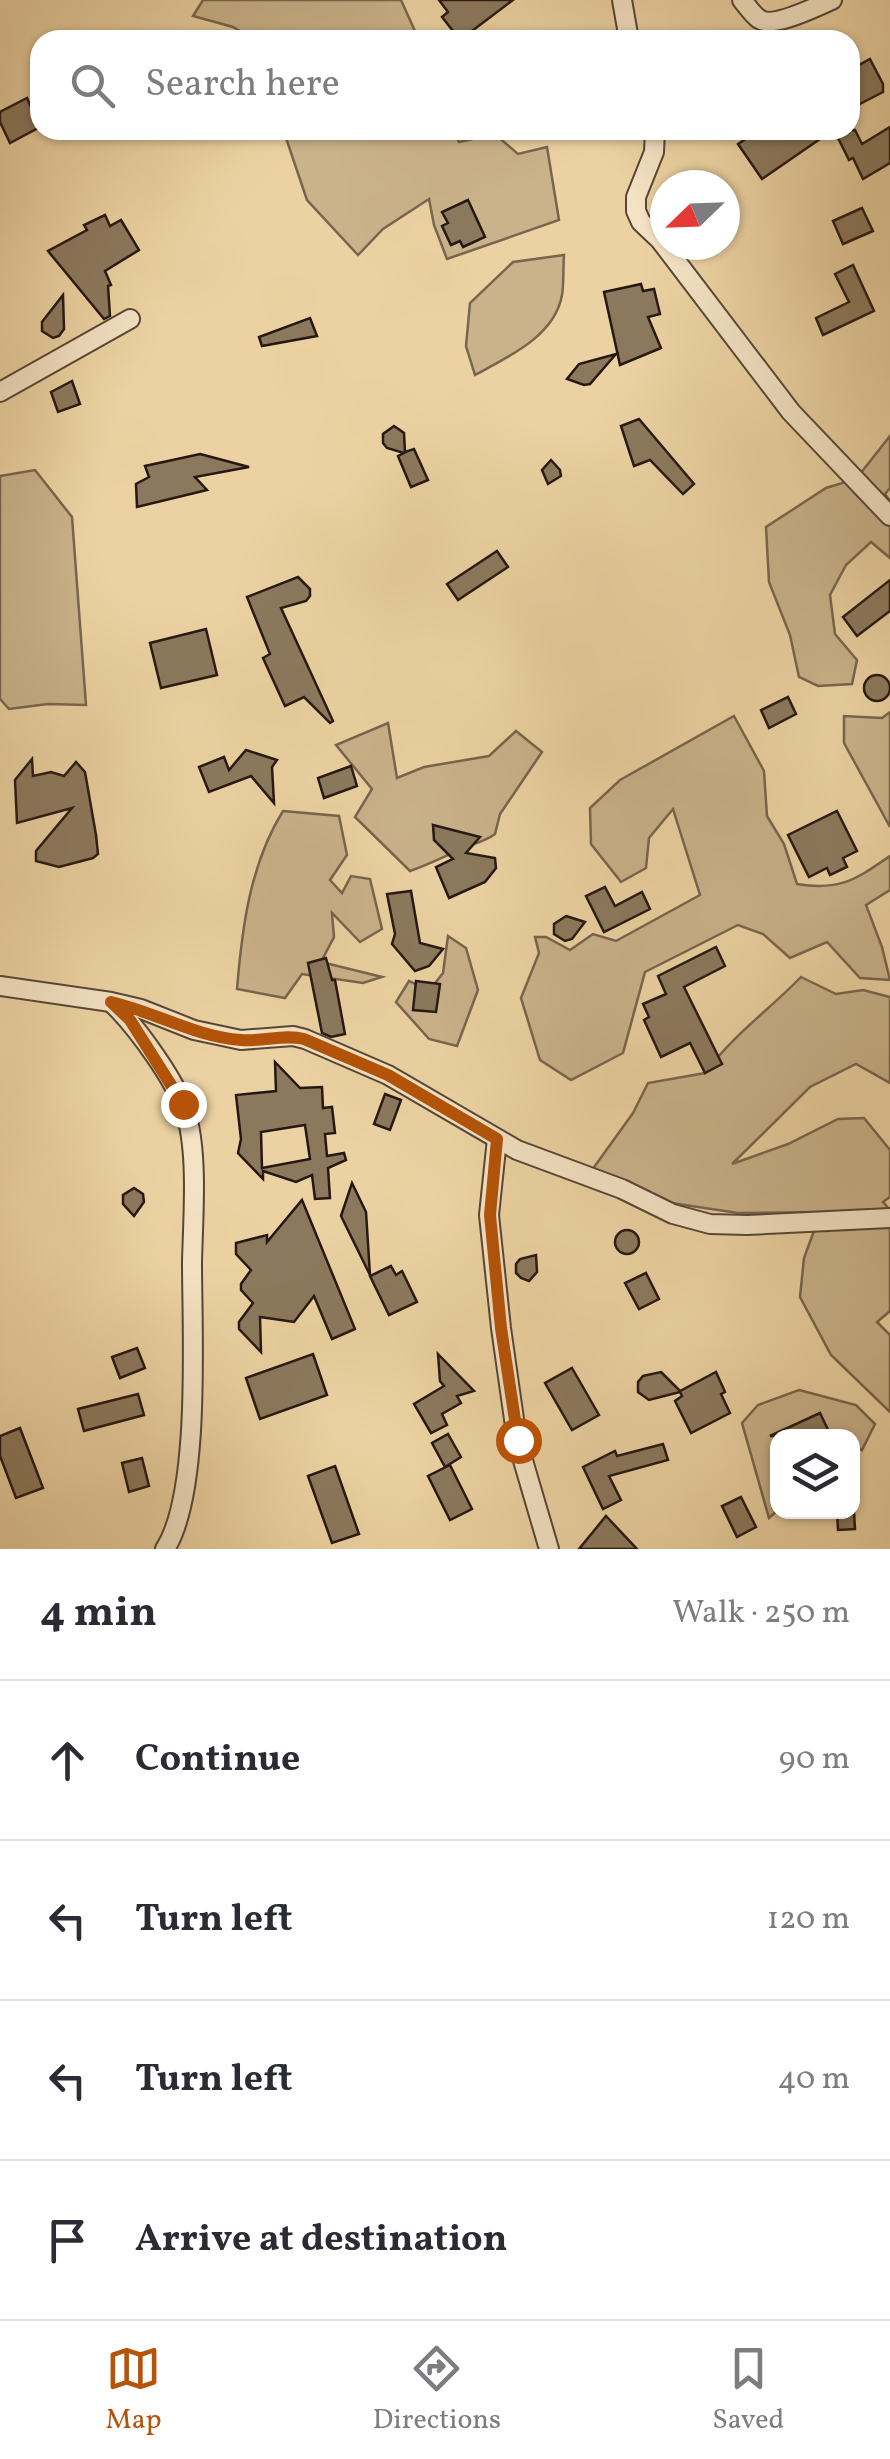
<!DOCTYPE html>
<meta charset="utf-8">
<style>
:root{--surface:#fff;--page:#f7f7f7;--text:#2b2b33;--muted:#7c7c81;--line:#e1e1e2;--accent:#b45309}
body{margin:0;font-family:Vollkorn,serif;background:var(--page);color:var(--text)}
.controls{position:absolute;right:30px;bottom:30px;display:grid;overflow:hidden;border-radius:20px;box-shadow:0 2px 8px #0004}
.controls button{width:90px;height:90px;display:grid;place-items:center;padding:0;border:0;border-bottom:2px solid var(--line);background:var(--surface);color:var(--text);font:50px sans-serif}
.compass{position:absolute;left:650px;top:170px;width:90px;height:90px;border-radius:50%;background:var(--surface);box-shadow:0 2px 8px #0004;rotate:247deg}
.stop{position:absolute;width:30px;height:30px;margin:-22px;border:8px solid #b45309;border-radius:50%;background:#fff}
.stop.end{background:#b45309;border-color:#fff;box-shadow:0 2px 10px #0008}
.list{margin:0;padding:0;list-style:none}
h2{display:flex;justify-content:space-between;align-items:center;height:130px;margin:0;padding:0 40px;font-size:42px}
h2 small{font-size:32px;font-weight:400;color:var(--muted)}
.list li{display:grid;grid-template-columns:65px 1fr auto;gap:30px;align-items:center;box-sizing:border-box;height:160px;padding:0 40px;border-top:2px solid var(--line)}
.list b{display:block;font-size:38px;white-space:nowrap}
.list em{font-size:32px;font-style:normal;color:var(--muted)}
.icon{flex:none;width:55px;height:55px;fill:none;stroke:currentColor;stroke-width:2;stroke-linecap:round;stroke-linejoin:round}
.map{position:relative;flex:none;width:890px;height:1549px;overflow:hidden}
.search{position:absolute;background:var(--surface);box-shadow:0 2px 8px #0004;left:30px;right:30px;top:30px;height:110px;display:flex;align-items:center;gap:25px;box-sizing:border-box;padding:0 35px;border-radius:30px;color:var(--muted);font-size:38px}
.sheet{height:770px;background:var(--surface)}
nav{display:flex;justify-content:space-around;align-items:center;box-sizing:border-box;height:140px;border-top:2px solid var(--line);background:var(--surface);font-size:28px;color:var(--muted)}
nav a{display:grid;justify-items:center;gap:5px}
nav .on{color:var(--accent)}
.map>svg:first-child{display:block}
.green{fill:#cab28a;stroke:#78654e;stroke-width:2.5}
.building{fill:#8c795d;stroke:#251813;stroke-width:2.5;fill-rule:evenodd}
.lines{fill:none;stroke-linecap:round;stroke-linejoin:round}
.minor-casing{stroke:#574637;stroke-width:22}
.minor{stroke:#f3e2c3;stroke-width:18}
.route{stroke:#b45309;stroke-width:12}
</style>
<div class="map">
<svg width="890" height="1549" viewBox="0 0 890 1549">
<rect width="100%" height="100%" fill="#ecd2a2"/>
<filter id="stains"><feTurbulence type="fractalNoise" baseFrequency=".002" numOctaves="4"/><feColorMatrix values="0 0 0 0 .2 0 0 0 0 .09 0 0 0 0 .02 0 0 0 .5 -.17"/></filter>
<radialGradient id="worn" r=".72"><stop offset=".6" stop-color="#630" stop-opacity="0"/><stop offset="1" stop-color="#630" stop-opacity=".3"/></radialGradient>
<g class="green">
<path d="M203,0H401L419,40H254L233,27L193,16Z"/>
<path d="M255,130H454L459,142L495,134L518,154L547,147L559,220L447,259L434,225L429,199L383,229L358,255L307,200L285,135L260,137Z"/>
<path d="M564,255C563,268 564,283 562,295C555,336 508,357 475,375L466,346L470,303L513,262Z"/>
<path d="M890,436V488L885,494L890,501V558L871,542L846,565L830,595L835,634L857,660L852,684L818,686L799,677L790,635L769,582L766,527L826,488L856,479Z"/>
<path d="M35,470L72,517L86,705L48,704L9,709L0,699V476Z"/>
<path d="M890,712V827L844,743V716L882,718Z"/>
<path d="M734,716L764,771L767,816L784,844L797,884C840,891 855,880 890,856V890L866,905L882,947L890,980L860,978L827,942L790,958L763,934L738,925L645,972L623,1053L571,1080L540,1060L521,998L539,953L535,937H546L570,950L593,934L616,941L700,895L673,809L649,838L646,868L621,882L591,844L590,808L620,780Z"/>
<path d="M388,723L397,778L424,767L489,756L516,731L542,752L500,814L495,834C483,843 470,844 457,851C441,858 427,865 410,871L355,817L372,789L336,745Z"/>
<path d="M283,811L339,816L347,855L330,880L342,893L351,876L370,879L382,929L360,942L332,913L334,937L321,962L382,977L363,983L302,974L285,998L237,989C242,928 250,864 283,811Z"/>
<path d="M448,936L466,948L478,990L457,1046L429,1039L396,1002L409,981L429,991L443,973Z"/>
<path d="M801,977L836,994L863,990L890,997V1083L856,1064L810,1087L732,1164L788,1144L838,1119L864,1118L890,1150V1197L883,1202L890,1210V1311L877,1322L890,1335V1412L831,1355L800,1297L804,1258L821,1212L738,1213L658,1201L592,1170L633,1113L648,1083L705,1073C732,1036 769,1010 801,977Z"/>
<path d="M799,1390L856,1405L875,1424L862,1450L853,1446L852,1436H824L798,1428V1436H778L777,1511L769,1518L742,1423L758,1405Z"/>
</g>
<g class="building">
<path d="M439,0H513L460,40L442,17L448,12Z"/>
<path d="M870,59L883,84V92L850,109V70Z"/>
<path d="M27,98L40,127L10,143L0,122V112Z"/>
<path d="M890,127V163L863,179L853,158L849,160L834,130H855L862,144Z"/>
<path d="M759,130H833L762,179L738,144Z"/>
<path d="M468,200L485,237L463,247L460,241L451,245L442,226L448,223L442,212Z"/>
<path d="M862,208L873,231L843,244L833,221Z"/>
<path d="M105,215L110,226L121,220L139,250L105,271L111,285L108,286L110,316L104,319L48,251L87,230L84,225Z"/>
<path d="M853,265L874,311L823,335L816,318L849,302L835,274Z"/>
<path d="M641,284L643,291L654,289L660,314L648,317L661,348L620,365L604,292Z"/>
<path d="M63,295L64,329L59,336L53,338L42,331V322Z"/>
<path d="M310,318L317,336L262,346L259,337Z"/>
<path d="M616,354L590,384L584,385L567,379L579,364Z"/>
<path d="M72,381L80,404L58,412L51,392Z"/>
<path d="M639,419L694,484L683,494L650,460L634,466L621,426Z"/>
<path d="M394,426L404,433L405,452L414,449L428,480L411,487L398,456L404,453L387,448L383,443V434Z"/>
<path d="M200,454L249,467L195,477L207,490L137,507L136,484L149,477L145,466Z"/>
<path d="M551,460L560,470L561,476L548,484L542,470Z"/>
<path d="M497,551L508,567L458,600L447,584Z"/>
<path d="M298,577L310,589V596L306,601L281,608L333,721L330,723L304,697L285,706L263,658L270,654L247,597Z"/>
<path d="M890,580V611L857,636L843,617Z"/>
<path d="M206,629L217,675L161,688L150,643Z"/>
<circle cx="877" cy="688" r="13"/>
<path d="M788,697L796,714L769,728L761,710Z"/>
<path d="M246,750L277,760L272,767L274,803L251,776L209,792L199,767L224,757L229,770Z"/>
<path d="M32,759L33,776L51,772L64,776L76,762L85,772L96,835L98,854L93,858L59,867L36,861V851L72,808L17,823L15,780Z"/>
<path d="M351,766L357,786L324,798L318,778Z"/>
<path d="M837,811L857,851L843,858L847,867L830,875L827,868L809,877L788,835Z"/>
<path d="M433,825L480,837L466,853L495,858L496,868L485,882L449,898L436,867L453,859L434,840Z"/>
<path d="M605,887L615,906L642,892L650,909L604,932L586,896Z"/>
<path d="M411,891L420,943L443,949L429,966L415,971L392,944L395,934L387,894Z"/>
<path d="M566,916L585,922L572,939L565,941L554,934V924Z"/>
<path d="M716,947L725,966L684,987L722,1064L705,1073L690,1043L661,1057L644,1020L649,1017L643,1004L666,994L658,976Z"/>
<path d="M326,958L332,980H335L345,1034L331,1037L322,1033L308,963Z"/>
<path d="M416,981L440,984L436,1012L413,1010Z"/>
<path d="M275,1062L300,1088L322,1087L323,1108L332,1107L335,1133L325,1134L327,1156L344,1153L346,1160L328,1168L330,1198L315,1199L312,1175L296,1182L263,1171V1179L238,1153L241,1139L236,1095L276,1091ZM305,1125L310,1159L262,1168L261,1132Z"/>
<path d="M385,1094L401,1100L390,1130L374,1124Z"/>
<path d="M352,1183L366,1212L370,1275L341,1216Z"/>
<path d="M134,1188L143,1194L144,1202L134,1216L123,1204V1195Z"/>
<path d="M302,1200L355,1329L332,1339L314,1296L294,1322L260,1317L261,1352L239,1329V1322L253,1303L241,1290V1284L251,1270L236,1254V1243L267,1235V1242Z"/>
<circle cx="627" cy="1242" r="12"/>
<path d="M536,1255L537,1272L529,1281L521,1278L516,1273V1264L520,1259Z"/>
<path d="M391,1266L396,1275L402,1271L417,1302L389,1315L370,1276Z"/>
<path d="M646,1273L659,1299L639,1309L625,1283Z"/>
<path d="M137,1348L145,1368L120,1378L112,1357Z"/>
<path d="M313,1354L327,1395L260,1419L246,1378Z"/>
<path d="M438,1354L474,1391L457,1396L461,1403L442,1414L447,1425L431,1433L414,1404L444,1386L440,1381Z"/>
<path d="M572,1368L599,1415L572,1430L545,1383Z"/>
<path d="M661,1372L680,1391L716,1372L725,1392L721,1394L730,1413L691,1433L675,1401L682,1396L680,1392L649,1400L638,1392V1382L643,1376Z"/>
<path d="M138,1394L144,1415L84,1431L78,1409Z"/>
<path d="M820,1413L831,1436H770Z"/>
<path d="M20,1428L43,1488L16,1498L0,1456V1436Z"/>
<path d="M448,1434L461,1457L445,1467L432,1443Z"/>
<path d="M663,1444L668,1460L609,1476L621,1500L603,1509L583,1467L615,1451L617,1456Z"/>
<path d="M142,1458L149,1486L129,1492L122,1463Z"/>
<path d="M450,1465L472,1509L450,1520L428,1476Z"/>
<path d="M335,1466L359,1534L332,1543L308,1476Z"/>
<path d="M741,1497L756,1527L737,1537L722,1506Z"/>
<path d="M837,1512H854L855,1529L838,1530Z"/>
<path d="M606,1516L637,1549H579Z"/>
</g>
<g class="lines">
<defs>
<g id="minor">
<path d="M622,0L629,40"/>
<path d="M742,0C747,6 753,15 759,19C773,29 817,6 832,0"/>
<path d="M655,130L654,152L636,197V211L641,222L660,240L791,412L890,516"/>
<path d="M0,392L130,319"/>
<path d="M0,986L111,1002L141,1009L194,1030L241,1040L293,1036L305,1039L388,1075L517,1150L622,1189L673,1214L710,1224L747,1225L890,1218"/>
<path d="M112,1003C136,1026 179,1084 187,1117C198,1158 193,1219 192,1262C192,1332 201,1493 165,1549"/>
<path d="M497,1139L489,1215L501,1328L517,1440L549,1549"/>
</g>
</defs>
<use href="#minor" class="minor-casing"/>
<use href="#minor" class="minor"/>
</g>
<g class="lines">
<path class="route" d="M183,1104L130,1020L111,1002C155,1012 196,1037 241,1040C262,1042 284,1034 304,1039L388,1075L497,1139L490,1215L501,1328L518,1440"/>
</g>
<rect width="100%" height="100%" filter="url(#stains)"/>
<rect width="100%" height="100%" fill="url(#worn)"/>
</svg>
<div class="controls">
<button><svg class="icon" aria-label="layers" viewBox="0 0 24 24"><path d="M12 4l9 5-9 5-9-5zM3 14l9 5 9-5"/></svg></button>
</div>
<svg class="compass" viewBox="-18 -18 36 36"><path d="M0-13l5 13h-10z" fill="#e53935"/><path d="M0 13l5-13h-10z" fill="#7c7c81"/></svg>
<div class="stop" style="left:518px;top:1440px"></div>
<div class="stop end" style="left:183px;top:1104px"></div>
<div class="search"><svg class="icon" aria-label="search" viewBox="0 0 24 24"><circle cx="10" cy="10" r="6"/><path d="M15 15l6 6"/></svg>Search here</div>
</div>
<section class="sheet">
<h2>4 min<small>Walk · 250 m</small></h2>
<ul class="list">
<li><svg class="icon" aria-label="ahead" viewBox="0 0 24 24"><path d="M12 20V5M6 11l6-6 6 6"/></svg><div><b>Continue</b></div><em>90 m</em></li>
<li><svg class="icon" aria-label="left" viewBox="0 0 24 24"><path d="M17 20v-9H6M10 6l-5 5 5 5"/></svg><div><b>Turn left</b></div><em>120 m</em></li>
<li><svg class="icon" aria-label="left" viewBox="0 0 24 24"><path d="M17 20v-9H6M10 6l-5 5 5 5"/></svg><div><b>Turn left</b></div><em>40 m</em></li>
<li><svg class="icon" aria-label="arrive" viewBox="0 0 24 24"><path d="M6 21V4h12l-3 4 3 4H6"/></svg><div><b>Arrive at destination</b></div></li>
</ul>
</section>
<nav>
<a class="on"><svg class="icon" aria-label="map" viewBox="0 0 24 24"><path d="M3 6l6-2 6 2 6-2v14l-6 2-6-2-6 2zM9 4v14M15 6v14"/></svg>Map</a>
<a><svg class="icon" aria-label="directions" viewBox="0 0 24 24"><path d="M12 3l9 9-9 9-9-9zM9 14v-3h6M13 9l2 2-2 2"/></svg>Directions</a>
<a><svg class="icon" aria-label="saved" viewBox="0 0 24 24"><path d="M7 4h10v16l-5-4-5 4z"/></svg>Saved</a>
</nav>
